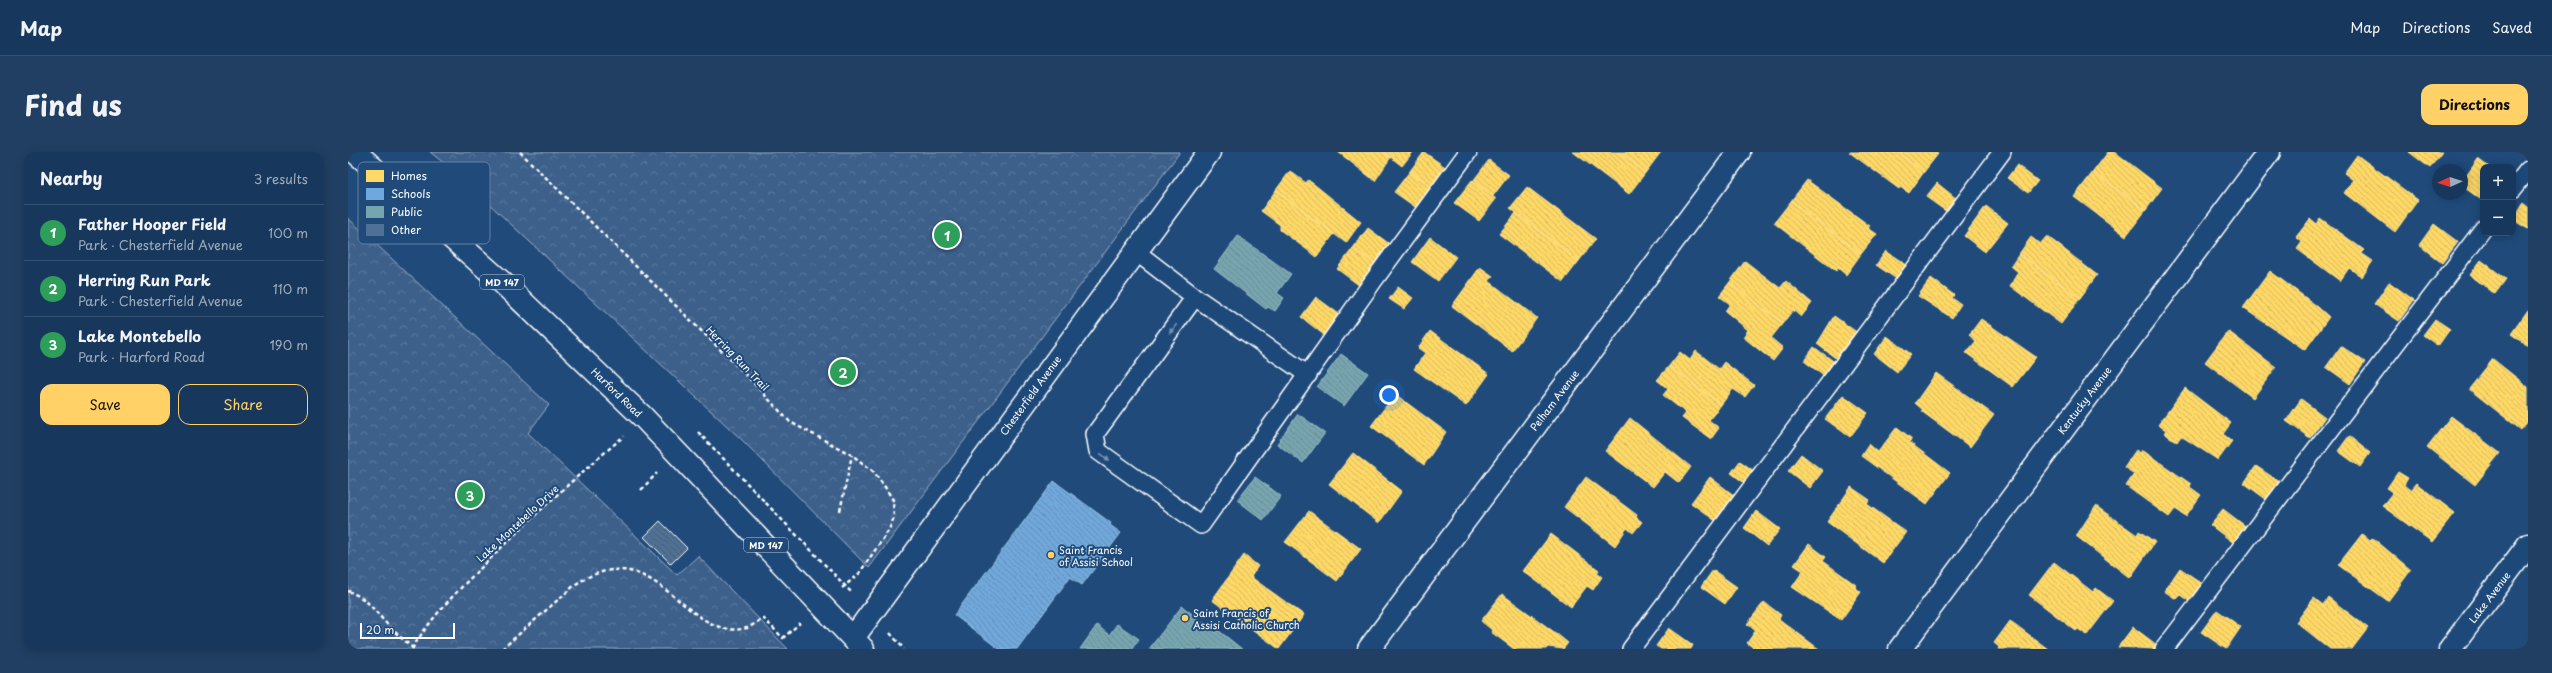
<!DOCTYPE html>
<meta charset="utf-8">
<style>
:root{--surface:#17385c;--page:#203f62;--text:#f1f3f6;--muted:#9eacbb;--line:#365272;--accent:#ffd166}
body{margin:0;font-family:"Playpen Sans",sans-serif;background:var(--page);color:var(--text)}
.controls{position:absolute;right:12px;top:12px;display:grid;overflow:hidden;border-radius:8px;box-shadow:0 2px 10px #0003}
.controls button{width:36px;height:36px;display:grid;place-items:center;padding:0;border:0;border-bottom:1px solid var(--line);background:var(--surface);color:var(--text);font:20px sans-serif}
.compass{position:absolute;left:2084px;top:12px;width:36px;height:36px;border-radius:50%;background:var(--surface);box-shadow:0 2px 10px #0003;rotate:267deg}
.scale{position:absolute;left:12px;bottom:10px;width:95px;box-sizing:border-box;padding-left:4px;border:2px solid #fff;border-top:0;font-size:11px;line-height:14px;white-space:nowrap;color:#fff;-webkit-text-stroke:3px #1f4a7a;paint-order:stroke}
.you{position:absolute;left:1041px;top:243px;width:14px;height:14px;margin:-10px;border:3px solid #fff;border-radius:50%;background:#1a73e8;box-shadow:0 0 0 6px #1a73e833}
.badge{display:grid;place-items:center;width:26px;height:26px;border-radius:50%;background:var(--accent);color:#fff;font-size:13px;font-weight:700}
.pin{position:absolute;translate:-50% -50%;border:2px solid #fff;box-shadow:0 1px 4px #0006}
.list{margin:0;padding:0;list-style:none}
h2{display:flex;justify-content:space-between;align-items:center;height:52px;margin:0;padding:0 16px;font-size:17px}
h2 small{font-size:13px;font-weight:400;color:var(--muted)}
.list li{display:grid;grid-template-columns:26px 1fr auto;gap:12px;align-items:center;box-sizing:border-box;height:56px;padding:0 16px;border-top:1px solid var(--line)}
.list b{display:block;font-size:15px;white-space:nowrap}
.list p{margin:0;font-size:13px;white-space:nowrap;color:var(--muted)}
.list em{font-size:13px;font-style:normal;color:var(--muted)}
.actions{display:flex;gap:8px;padding:12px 16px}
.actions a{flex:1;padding:9px 0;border:1px solid var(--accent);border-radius:12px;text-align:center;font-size:14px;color:var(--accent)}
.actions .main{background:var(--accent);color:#111}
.map{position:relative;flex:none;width:2180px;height:497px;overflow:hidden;border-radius:12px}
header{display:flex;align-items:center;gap:24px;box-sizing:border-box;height:56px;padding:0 20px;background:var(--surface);border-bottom:1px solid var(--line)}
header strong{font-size:19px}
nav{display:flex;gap:22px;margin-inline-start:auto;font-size:14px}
.intro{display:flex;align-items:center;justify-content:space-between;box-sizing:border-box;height:96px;padding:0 24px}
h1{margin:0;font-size:28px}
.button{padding:10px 18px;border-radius:12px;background:var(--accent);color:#111;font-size:14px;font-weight:700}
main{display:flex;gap:24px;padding:0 24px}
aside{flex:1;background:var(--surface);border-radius:12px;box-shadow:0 2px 10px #0003}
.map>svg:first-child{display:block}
.park{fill:url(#park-crowns);stroke:#9eb0c5}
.homes{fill:url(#homes-back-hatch);stroke:#ffe494}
.schools{fill:url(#schools-back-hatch);stroke:#9ac2e6}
.public{fill:url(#public-back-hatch);stroke:#9fc0c7}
.building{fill:url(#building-back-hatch);stroke:#fff}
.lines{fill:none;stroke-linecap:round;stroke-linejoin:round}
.service-casing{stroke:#fff;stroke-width:20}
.minor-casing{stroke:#fff;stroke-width:25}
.tertiary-casing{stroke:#fff;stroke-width:25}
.primary-casing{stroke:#fff;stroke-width:25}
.path{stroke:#fff;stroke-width:2.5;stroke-dasharray:4 3;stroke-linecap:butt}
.service{stroke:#1f4a7a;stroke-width:17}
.minor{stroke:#1f4a7a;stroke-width:22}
.tertiary{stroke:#1f4a7a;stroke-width:22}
.primary{stroke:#1f4a7a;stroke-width:22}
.oneway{fill:#7992af}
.poi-dot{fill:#ffd166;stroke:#1f4a7a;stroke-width:1.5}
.labels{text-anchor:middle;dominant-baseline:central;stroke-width:4;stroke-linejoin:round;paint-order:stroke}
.shield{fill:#1f4a7a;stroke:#bcc9d7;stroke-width:1}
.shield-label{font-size:9px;font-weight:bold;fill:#fff}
.street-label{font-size:10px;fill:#fff;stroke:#1f4a7a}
.poi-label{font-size:10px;fill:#fff;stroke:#1f4a7a;text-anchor:start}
.key{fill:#1f4a7a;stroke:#6280a2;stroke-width:1}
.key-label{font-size:11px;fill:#fff}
</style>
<header>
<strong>Map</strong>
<nav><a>Map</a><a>Directions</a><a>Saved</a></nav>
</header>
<div class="intro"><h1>Find us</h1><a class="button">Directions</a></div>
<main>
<aside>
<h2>Nearby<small>3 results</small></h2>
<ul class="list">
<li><span class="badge" style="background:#2e9e5b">1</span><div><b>Father Hooper Field</b><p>Park · Chesterfield Avenue</p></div><em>100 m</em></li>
<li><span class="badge" style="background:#2e9e5b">2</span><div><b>Herring Run Park</b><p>Park · Chesterfield Avenue</p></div><em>110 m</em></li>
<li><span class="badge" style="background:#2e9e5b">3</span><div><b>Lake Montebello</b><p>Park · Harford Road</p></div><em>190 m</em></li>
</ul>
<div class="actions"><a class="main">Save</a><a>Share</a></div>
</aside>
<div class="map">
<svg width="2180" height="497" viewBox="0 0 2180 497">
<defs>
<pattern id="park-crowns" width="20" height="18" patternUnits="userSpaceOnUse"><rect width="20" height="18" fill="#3c618b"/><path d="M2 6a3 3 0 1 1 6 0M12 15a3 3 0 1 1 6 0" fill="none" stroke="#59799c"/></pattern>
<pattern id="homes-back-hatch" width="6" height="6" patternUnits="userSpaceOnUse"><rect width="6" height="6" fill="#ffd966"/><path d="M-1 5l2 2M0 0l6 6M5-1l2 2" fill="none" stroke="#d2b660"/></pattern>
<pattern id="schools-back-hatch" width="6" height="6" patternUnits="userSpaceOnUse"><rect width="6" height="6" fill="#6fa8dc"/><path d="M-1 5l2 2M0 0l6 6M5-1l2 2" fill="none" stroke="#648cb1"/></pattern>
<pattern id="public-back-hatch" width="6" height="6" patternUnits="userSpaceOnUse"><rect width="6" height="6" fill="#76a5af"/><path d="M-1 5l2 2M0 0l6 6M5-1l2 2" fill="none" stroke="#698a91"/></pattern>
<pattern id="building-back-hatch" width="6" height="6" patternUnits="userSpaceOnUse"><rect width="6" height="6" fill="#507197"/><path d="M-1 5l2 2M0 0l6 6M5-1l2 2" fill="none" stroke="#4e5b6a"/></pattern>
</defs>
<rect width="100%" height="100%" fill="#1f4a7a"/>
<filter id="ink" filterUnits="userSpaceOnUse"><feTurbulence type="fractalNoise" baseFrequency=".025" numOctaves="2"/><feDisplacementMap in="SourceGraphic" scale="8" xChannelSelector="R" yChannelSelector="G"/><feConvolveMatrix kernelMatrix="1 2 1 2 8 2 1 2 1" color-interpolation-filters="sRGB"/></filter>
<g filter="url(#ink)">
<g class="park">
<path d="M82,0H832L521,416L394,288L107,20Z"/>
<path d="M0,66L201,253L180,281L329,423L350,404L440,497H0Z"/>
</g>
<g class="homes">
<path d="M990,0H1036L1043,5L1027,29Z"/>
<path d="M1036,0H1065L1054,14Z"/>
<path d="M1076,0L1100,17L1086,36L1062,19Z"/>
<path d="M1225,0H1271L1298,20L1281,42Z"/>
<path d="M1271,0H1313L1298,20Z"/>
<path d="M1501,0H1550L1576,20L1561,41L1552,35L1551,37Z"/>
<path d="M1550,0H1588L1590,2L1576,20Z"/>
<path d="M1760,0H1767L1814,36L1798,58L1745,20Z"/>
<path d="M2061,0H2094L2082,16Z"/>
<path d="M2009,3L2070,48L2047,80L1996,41L2005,28L1996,21Z"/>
<path d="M2130,7L2141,15H2135V49L2114,34V30Z"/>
<path d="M1141,8L1161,23L1145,44L1125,29Z"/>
<path d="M1669,13L1690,29L1680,41L1659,26Z"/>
<path d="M942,19L958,31L960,28L967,33L1013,70L998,91L928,38Z"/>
<path d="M1062,19L1086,36L1070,57L1046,40Z"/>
<path d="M1745,20L1798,58L1778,84L1726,45Z"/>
<path d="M1124,28L1148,47L1131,69L1106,51Z"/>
<path d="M1459,28L1522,74L1520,76L1529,82L1513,102L1443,49Z"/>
<path d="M1589,31L1609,47L1599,60L1578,45Z"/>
<path d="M1179,35L1248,87L1231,109L1162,56Z"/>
<path d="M928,38L986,82L969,105L932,78V73L913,59Z"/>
<path d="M1443,49L1513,102L1498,123L1490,116L1488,119L1426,71Z"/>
<path d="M2175,51L2180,55V77L2165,68Z"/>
<path d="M1638,54L1660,71L1637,100L1616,84Z"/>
<path d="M1168,61L1231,109L1215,130L1151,82Z"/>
<path d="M1972,66L2016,98L2013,101L2025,109L2014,125L2001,116L1992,129L1949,97L1954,90L1948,85L1962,67L1968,72Z"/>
<path d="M2086,72L2110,90L2094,111L2071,93Z"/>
<path d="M1020,76L1043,93L1028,113L1005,96Z"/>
<path d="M1699,84L1749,123L1732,146L1671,102L1683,85L1692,92Z"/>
<path d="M1082,85L1108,105L1090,129L1064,110Z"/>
<path d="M1005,96L1028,113L1012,134L989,117Z"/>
<path d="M1538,99L1560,114L1550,128L1528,113Z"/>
<path d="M1671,102L1732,146L1713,172L1662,134L1670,120L1663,114Z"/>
<path d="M2133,108L2158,127L2147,142L2122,123Z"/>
<path d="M1397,109L1432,136L1438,129L1464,151L1453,165L1445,158L1435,171L1381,131Z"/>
<path d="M1132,115L1145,124L1141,129L1189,166L1164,199L1104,154Z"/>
<path d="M1922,119L1970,155L1981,165L1957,198L1895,156Z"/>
<path d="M1583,126L1606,143L1604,146L1613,152L1604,166L1570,144Z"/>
<path d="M2041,130L2066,148L2051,169L2026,152Z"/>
<path d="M1381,131L1435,171L1423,186L1435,196L1425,209L1395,185L1400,178L1377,159L1382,152L1371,144Z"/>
<path d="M1050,135L1065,146L1056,157L1041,147Z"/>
<path d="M968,145L991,162L976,183L953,165Z"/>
<path d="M2180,158V194L2163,182Z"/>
<path d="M1486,164L1510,181L1490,208L1469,192Z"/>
<path d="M1633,167L1688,205L1665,235L1618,201L1628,189L1621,183Z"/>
<path d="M2087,167L2102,177L2090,194L2075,183Z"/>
<path d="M1082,179L1141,222L1118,254L1066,217L1077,201L1070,196Z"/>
<path d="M1880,179L1928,215L1905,246L1857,210Z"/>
<path d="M1539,184L1563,202L1549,220L1526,202Z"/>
<path d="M1993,194L2017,210L2002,232L1978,215Z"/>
<path d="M1466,195L1488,211L1477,225L1456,209Z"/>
<path d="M1348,199L1371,217L1376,210L1406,233L1397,245L1385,237L1373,253L1321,214L1332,200L1342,208Z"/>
<path d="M2145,207L2180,235V269L2173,278L2121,237Z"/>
<path d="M1321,214L1373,253L1361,268L1371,276L1363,287L1334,266L1338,261L1315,243L1320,237L1309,228Z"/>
<path d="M1588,221L1646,263L1622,295L1573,259L1575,258L1567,251Z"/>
<path d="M1837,236L1883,271L1875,282L1884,289L1870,308L1833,284L1829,290L1816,281L1818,278L1810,273Z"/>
<path d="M1047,242L1098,280L1076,313L1023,274Z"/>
<path d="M1495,243L1520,261L1502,285L1477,267Z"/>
<path d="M1953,247L1977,265L1962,286L1938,269Z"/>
<path d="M2103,264L2152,301L2127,333L2079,295Z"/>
<path d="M1282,266L1343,315L1331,331L1317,320L1305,335L1257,299Z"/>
<path d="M1549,275L1564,287L1561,290L1602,321L1579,352L1513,304L1521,292L1530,300Z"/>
<path d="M2001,284L2022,301L2012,315L1990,299Z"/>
<path d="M1788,298L1792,301L1794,298L1843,332L1842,335L1853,343L1838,364L1827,357L1821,365L1778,334L1786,322L1776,315Z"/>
<path d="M1005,301L1054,339L1031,371L981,332Z"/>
<path d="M1453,302L1475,319L1462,336L1440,319Z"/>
<path d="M1392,309L1409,321L1399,333L1383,321Z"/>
<path d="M1908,314L1932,330L1919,348L1896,331Z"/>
<path d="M2050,320L2060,326L2056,333L2062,338L2068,331L2107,361L2084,390L2034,354L2045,340L2039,336Z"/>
<path d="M1238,325L1289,363L1288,365L1294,370L1285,381L1279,376L1267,394L1216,355Z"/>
<path d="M1362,325L1387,344L1369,370L1343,351Z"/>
<path d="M1503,335L1522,348L1519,352L1558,380L1535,411L1479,370Z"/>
<path d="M1748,354L1789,383L1791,379L1807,390L1782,426L1728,384Z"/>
<path d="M1875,357L1900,376L1887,392L1862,373Z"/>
<path d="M961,359L1013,397L989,429L937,390Z"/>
<path d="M1408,359L1432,377L1419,394L1396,376Z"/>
<path d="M1203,382L1251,418L1249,421L1254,425L1245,438L1239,434L1223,455L1175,419Z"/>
<path d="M2014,382L2022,389L2025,386L2063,418L2040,449L1990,413Z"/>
<path d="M1461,392L1478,405L1475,409L1508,433L1507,435L1513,440L1493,468L1444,435L1455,419L1446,413Z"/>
<path d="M896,403L910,414L903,425L956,463L931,497L864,448Z"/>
<path d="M1706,410L1745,440L1748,436L1765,449L1739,483L1730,477L1728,479L1681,443Z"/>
<path d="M1832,416L1855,432L1842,450L1832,443L1828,447L1816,439Z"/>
<path d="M1365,418L1389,435L1377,452L1353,435Z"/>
<path d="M1154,442L1209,482L1220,491L1215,497L1200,495L1198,497H1166L1143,480L1144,478L1133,469Z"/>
<path d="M1980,445L2020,476L2004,497H1982L1948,470L1966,446L1975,453Z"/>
<path d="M1416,450L1433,463L1431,467L1471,497H1407L1399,491L1408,478L1399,472Z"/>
<path d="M1869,458L1893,475L1878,497L1853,480Z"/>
<path d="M1662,469L1668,473L1700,497H1650L1651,495L1646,491Z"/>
<path d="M1785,475L1809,493L1806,497L1770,495Z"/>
<path d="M1321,476L1345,493L1343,497H1313L1308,494Z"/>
</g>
<path class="schools" d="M706,329L763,371L762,373L773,381L734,433L722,425L669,497H651L606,463Z"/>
<g class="public">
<path d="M890,84L943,122L929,141L936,146L927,159L920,155L918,157L866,117Z"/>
<path d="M993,202L1020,221L996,254L969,235Z"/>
<path d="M950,262L977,281L955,311L929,292Z"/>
<path d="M907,325L933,344L915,368L889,348Z"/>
<path d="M834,454L868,481L870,478L894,497H801Z"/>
<path d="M769,472L791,487L784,497H732L749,473L761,483Z"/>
</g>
<path class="building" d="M312,369L339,396L323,412L296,385Z"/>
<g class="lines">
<defs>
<g id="service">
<path d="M2165,37L2180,18"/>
<path d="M787,99L847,145L960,223"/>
<path d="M847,145L747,282L750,299L853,373L1026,128L1120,0"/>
<path d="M1283,497L1654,0"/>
<path d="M1816,497L2135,77"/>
</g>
<g id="minor">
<path d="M1021,497L1391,0"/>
<path d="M1552,497L1921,0"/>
<path d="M2102,497L2180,393"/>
</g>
<path id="tertiary" d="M505,486L861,0"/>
<path id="primary" d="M7,0L157,133L296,266L515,497"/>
</defs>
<use href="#service" class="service-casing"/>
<use href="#minor" class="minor-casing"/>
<use href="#tertiary" class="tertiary-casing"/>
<use href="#primary" class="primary-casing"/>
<g class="path">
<path d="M172,0L396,221L442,270L504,303L525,319L537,335L545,348L546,365L541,378L510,423L494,436"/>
<path d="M350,280L504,441"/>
<path d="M293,338L309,321"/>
<path d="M492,359L504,303"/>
<path d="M0,439C19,446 25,457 38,471C46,480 56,488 66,497"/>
<path d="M542,481L556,497"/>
<path d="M64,497C83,465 110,438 137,412C181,367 228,325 276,284"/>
<path d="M154,497L228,432C309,379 337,492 399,476C404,474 410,469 415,466L435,486L452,471"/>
</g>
<use href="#service" class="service"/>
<use href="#minor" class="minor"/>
<use href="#tertiary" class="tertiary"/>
<use href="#primary" class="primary"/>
</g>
<defs><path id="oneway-solid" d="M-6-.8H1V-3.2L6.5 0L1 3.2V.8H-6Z"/></defs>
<g class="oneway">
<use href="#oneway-solid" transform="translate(825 177) rotate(127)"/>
<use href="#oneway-solid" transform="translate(757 305) rotate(36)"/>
</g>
</g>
<g class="poi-dot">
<circle cx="703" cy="403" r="4"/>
<circle cx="837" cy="466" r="4"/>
</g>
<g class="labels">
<g class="shield">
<rect x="132" y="123" width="44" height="14" rx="3"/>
<rect x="396" y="386" width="44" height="14" rx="3"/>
</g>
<g class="shield-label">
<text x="154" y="130">MD 147</text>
<text x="418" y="393">MD 147</text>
</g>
<g class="street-label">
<text transform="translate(390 206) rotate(46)">Herring Run Trail</text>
<text transform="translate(269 240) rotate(44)">Harford Road</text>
<text transform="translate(682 243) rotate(-54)">Chesterfield Avenue</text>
<text transform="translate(1206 248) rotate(-53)">Pelham Avenue</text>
<text transform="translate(1736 248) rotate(-53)">Kentucky Avenue</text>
<text transform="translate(169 371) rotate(-43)">Lake Montebello Drive</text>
<text transform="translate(2141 445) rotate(-53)">Lake Avenue</text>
</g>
<g class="poi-label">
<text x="711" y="397">Saint Francis<tspan x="711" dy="12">of Assisi School</tspan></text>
<text x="845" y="460">Saint Francis of<tspan x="845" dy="12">Assisi Catholic Church</tspan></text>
</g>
</g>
<rect x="10" y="10" width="132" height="82" rx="6" class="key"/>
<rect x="18" y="18" width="18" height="12" fill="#ffd966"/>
<rect x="18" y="36" width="18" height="12" fill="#6fa8dc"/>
<rect x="18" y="54" width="18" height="12" fill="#76a5af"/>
<rect x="18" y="72" width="18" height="12" fill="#507197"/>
<g class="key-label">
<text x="43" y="28">Homes</text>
<text x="43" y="46">Schools</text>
<text x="43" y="64">Public</text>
<text x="43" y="82">Other</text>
</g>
</svg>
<div class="controls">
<button>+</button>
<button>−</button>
</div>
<svg class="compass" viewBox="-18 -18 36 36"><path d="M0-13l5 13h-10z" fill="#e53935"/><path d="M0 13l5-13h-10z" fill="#9eacbb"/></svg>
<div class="scale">20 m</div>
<div class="you"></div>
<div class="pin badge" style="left:599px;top:83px;background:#2e9e5b">1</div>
<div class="pin badge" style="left:495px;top:220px;background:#2e9e5b">2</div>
<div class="pin badge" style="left:122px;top:343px;background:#2e9e5b">3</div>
</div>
</main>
